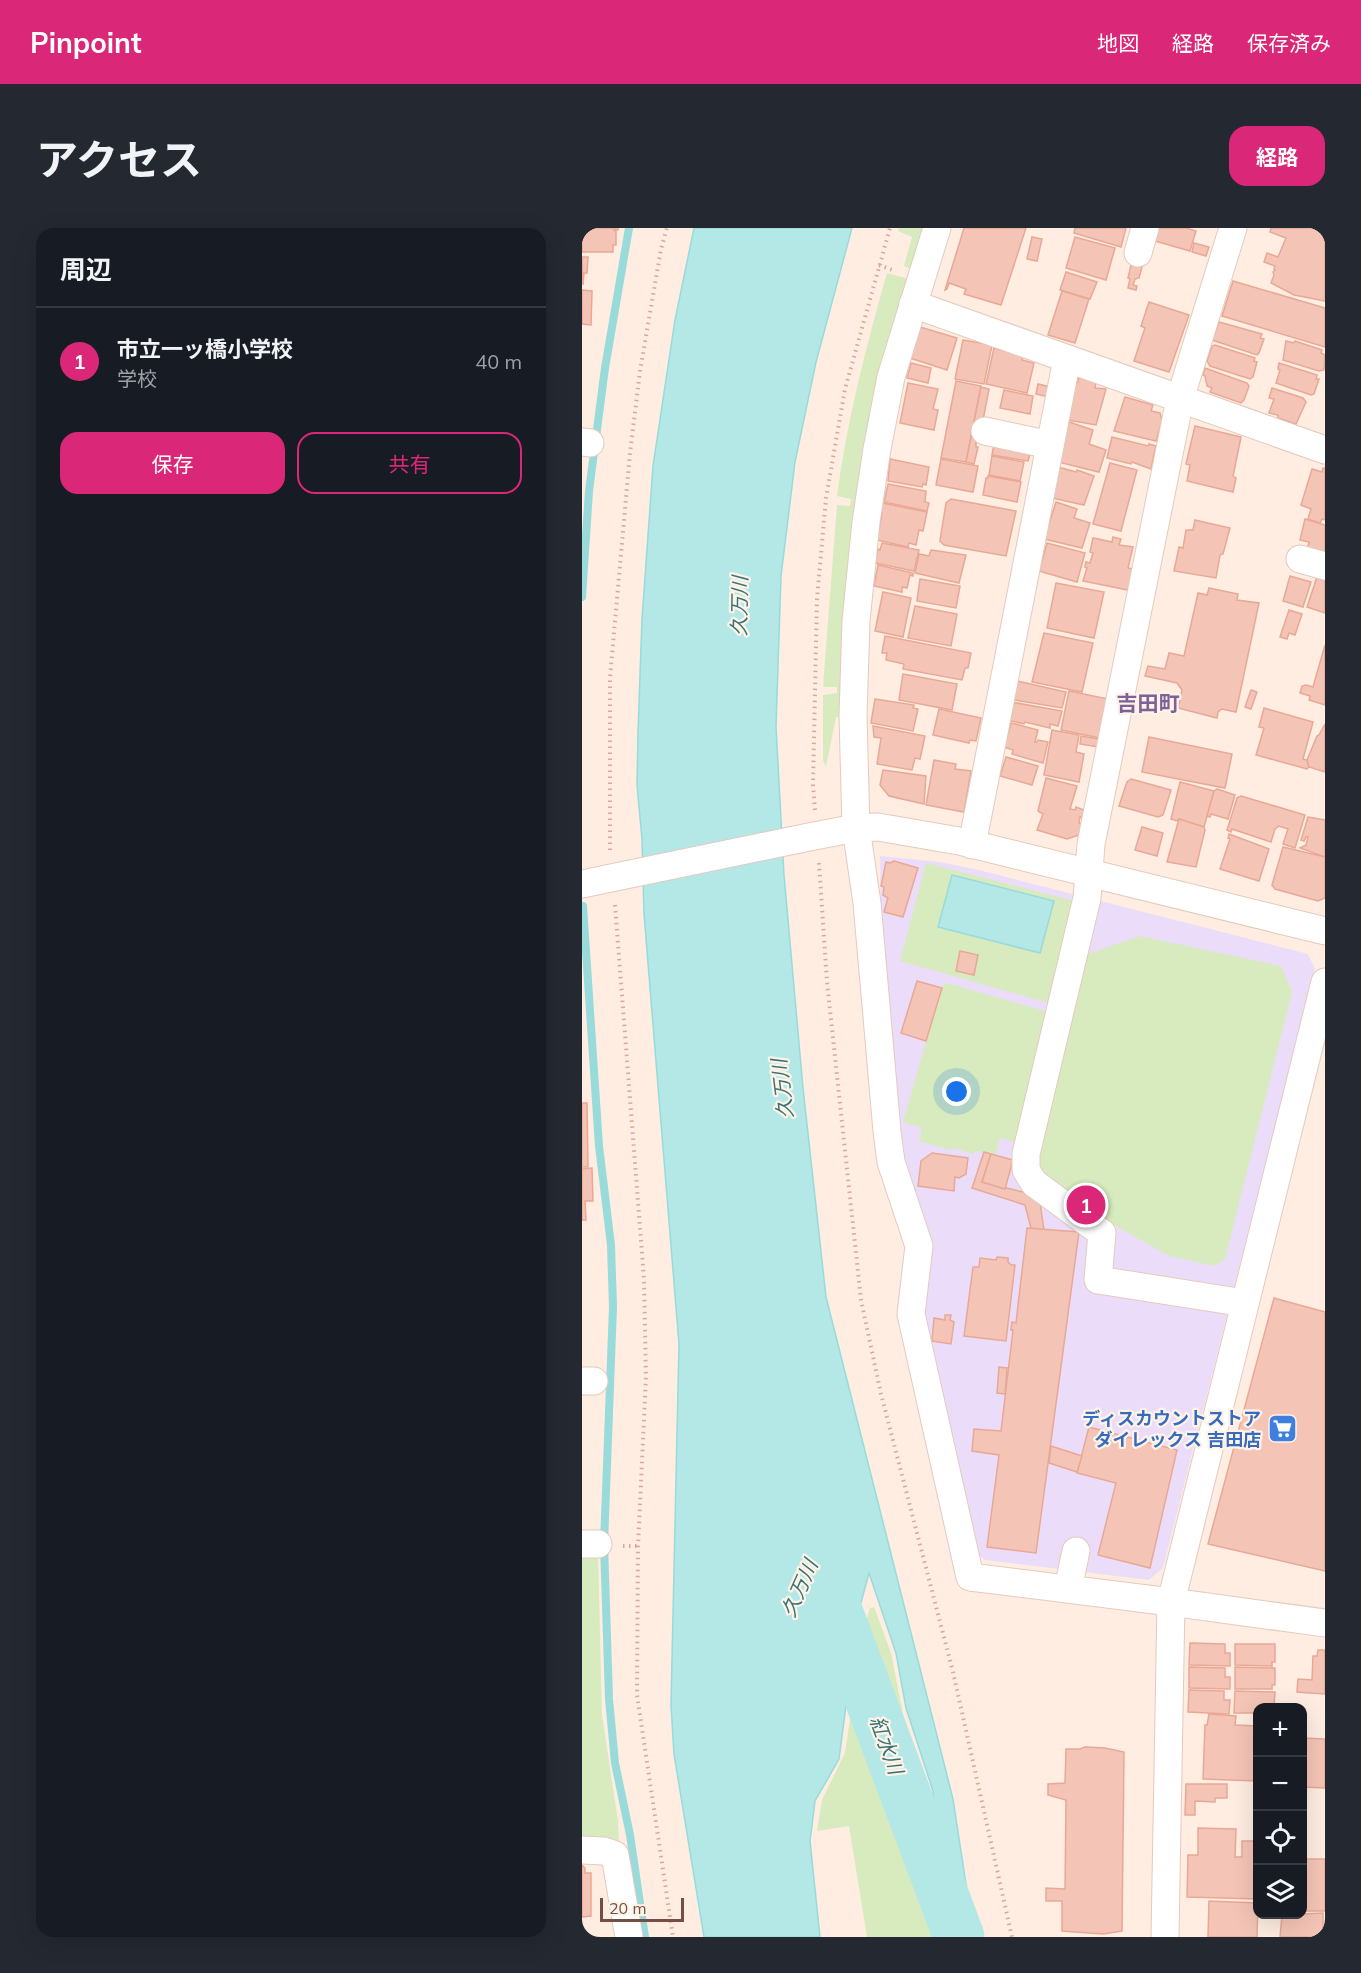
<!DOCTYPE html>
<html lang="ja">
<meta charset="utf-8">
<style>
:root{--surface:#171b24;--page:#242831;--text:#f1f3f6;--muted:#9ea1a6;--line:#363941;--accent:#db2777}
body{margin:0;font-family:Mulish,"Noto Sans JP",sans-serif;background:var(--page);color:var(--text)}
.controls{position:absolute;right:18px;bottom:18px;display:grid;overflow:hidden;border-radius:12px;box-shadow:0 6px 24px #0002}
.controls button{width:54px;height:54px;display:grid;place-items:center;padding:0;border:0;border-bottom:2px solid var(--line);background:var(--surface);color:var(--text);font:30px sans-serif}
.scale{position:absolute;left:18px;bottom:15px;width:84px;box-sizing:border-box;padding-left:6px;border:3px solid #754f46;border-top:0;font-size:16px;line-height:21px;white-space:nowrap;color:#754f46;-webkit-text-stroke:4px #fff2e7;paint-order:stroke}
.you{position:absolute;left:375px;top:864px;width:21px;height:21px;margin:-15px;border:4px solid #fff;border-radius:50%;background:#1a73e8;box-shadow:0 0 0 9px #1a73e833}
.badge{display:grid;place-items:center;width:39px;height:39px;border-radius:50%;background:var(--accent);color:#fff;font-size:20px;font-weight:700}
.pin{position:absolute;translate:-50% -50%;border:3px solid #fff;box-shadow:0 2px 6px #0006}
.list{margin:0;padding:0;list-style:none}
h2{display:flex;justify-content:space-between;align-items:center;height:78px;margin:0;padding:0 24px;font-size:26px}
h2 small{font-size:20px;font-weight:400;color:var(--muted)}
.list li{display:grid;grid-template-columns:39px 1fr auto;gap:18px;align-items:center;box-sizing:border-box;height:108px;padding:0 24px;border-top:2px solid var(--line)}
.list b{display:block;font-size:22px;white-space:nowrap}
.list p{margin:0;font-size:20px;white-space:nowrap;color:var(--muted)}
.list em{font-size:20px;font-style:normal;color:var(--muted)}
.actions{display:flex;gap:12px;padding:18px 24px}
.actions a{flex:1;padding:14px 0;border:2px solid var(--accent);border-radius:18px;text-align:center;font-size:21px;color:var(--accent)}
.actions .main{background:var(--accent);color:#fff}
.icon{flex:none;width:33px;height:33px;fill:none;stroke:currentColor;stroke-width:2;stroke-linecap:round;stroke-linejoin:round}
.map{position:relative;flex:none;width:743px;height:1709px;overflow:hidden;border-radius:18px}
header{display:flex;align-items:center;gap:36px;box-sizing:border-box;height:84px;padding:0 30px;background:var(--accent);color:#fff}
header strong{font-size:28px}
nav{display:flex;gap:33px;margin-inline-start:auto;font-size:21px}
.intro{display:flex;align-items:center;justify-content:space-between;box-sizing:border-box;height:144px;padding:0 36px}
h1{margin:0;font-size:42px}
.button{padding:15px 27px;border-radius:18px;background:var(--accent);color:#fff;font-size:21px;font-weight:700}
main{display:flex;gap:36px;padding:0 36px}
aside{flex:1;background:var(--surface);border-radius:18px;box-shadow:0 6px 24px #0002}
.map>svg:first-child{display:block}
.education{fill:#ebddf9}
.green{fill:#d7ebbe}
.water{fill:#b3e8e7;stroke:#99dada;stroke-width:1.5}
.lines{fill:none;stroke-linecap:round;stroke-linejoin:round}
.stream{stroke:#99dada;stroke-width:8}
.river{stroke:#b3e8e7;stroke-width:51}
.building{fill:#f4c5b6;stroke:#e8a895;stroke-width:1.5}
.minor-casing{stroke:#e4cabe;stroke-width:29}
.path{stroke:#d9a899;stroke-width:4;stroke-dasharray:1.5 4.5;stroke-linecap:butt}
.minor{stroke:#fff;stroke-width:27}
.labels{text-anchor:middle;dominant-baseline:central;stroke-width:4.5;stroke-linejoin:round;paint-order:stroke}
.shop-label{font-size:18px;font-weight:bold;fill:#366cbe;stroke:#fff2e7;text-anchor:end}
.water-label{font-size:20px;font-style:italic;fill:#367475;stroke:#fff2e7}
.quarter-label{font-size:21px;font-weight:bold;fill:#7e6199;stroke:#fff2e7}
</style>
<header>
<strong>Pinpoint</strong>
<nav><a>地図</a><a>経路</a><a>保存済み</a></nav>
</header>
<div class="intro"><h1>アクセス</h1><a class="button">経路</a></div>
<main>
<aside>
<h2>周辺<small></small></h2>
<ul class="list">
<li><span class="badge">1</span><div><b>市立一ッ橋小学校</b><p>学校</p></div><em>40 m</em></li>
</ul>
<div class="actions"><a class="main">保存</a><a>共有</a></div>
</aside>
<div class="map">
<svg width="743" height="1709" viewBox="0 0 743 1709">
<rect width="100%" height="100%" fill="#feede0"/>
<path class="education" d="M298,628L358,634L397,642L726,726L733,741L581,1340L567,1352L403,1332L392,1323L340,1081L319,915L299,694Z"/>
<g class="green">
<path d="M317,0H344L330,41L322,38L330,9L316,3Z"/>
<path d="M305,45L327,51L264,488L254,489L244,539L241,532V467L255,465V459H241L255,277L268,278L269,271L255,268C265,192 284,119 305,45Z"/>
<path d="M344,635L493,673L467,775L318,733Z"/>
<path d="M558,708L699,738L710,764L643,1031L632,1038L587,1028L468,961L452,932L503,727Z"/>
<path d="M365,755L473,786L439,916L418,910L413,927L394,923L391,926L373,920L369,922L337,913L340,900L321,894L360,758Z"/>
<path d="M0,1325H16L20,1487L36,1593L37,1613H0Z"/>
<path d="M292,1379L309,1425L330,1532L340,1563L355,1709H285L267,1598L235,1603L240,1572L263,1525L281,1403L288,1380Z"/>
</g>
<g class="water">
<path d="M112,0H270L234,134L213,234L199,348L194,499L202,647L221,860L244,1069L371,1571L392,1709H361L351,1563L324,1480L314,1425L287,1345L276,1386L257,1531L233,1573L228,1613L238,1709H122L92,1526L89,1477L97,1116L62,686L60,611L55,557L56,504L60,391L71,238L93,92Z"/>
<path d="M370,647L472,673L458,725L356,699Z"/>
</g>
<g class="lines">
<g class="stream">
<path d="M0,369L7,263L23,140L47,0"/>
<path d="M1,678L17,918L29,1017L31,1079L22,1316L27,1471L33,1535L48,1607L63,1709"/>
</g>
<path class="river" d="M246,1359L377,1709"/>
</g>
<g class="building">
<path d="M0,0H36V2H31L34,3V17H31V24H0Z"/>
<path d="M382,0H444L419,77L382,66L384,61L367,55L365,61L363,62Z"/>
<path d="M493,0H544L539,19L492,5Z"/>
<path d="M577,0H604L614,3L608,23L573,13Z"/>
<path d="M689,0H743V73L712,67L689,55L692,47L691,44L693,42L692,41L693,38L682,34L685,25L696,29L704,10L688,4Z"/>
<path d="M450,9L460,11L455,33L445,31Z"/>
<path d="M493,9L533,20L524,52L484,40Z"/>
<path d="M612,15L627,19L624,28L610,24Z"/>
<path d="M0,29H6L5,45H2L1,57Z"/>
<path d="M551,29L562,32L557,50L553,51L551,57L555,58L554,62L546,60L548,51L546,50Z"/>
<path d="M484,44L515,54L508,71L478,62Z"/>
<path d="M651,53L743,80V119L640,88Z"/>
<path d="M0,62L10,63L9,97L0,96Z"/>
<path d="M480,63L507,71L493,115L466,107Z"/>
<path d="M567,74L607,87L587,144L552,133L563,100L559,98Z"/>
<path d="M637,94L680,106L678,110L682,111L677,125L675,127L630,112Z"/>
<path d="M338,99L375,110L365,142L328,130Z"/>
<path d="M381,112L410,117L402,156L373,151Z"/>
<path d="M704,113L712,115L713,113L740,122L739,125L743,127L742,142L737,143L701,132Z"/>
<path d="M633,117L673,130L672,133L675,134L671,149L668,151L628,138L625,133L630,118Z"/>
<path d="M412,120L441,128L440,132L452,135L445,165L404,156Z"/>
<path d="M329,135L349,140L346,155L325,150Z"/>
<path d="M697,135L735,147L734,151H737L732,166L729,167L694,155L698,142L696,141Z"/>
<path d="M623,140L665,155L667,158L662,172L659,175L628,164L630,160L625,158L623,148L621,147Z"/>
<path d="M497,149L514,154L513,160L524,161L514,197L485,192L493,156L496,154Z"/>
<path d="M374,153L399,158L384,234L359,230Z"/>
<path d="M326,155L356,161L351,181L356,182L352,202L318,195Z"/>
<path d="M456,156L469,159L467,169L454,166Z"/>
<path d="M399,159L407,161L397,213H394V219H396L392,236L384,234Z"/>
<path d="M690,160L721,170L724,174L714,196L696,190V187L687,185L692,171L687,170Z"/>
<path d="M422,162L451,168L448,186L418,180Z"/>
<path d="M543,169L571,177L569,183L578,185L580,193L574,213L532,203Z"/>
<path d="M487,194L511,202L507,216L524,222L517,244L476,234L482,196Z"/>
<path d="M613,198L659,209L651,248L654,250L651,264L605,253L608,237L604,236Z"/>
<path d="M530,209L566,218L567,216L574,218L569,241L550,234L549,236L525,230Z"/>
<path d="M412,216L449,223L446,233L410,227Z"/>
<path d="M410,228L442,234L438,253L407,247Z"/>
<path d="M308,231L347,239L344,257L341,256L340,259L306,253Z"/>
<path d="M359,231L396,238L391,264L354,257Z"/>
<path d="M528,235L555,242L539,303L511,296Z"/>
<path d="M476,239L494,244L495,242L512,248L502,277L470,270Z"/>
<path d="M741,240H743V292L740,291L738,295L726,291L729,281L719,277L730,241L740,244Z"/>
<path d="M406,248L439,254L435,274L401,267L404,250H406Z"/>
<path d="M306,256L344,263L343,274L347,275L345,283L302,274Z"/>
<path d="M369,271L434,283L424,328L362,317L358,313L364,275Z"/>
<path d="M474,274L495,281L492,290L508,295L500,320L462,311Z"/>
<path d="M300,275L345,284L341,303L337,302L334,317L327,315L326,319L295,312L300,285L299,284Z"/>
<path d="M723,291L743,297V328L725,323L727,314L718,312Z"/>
<path d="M613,292L648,300L641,326L638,327L634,350L592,343L597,319L601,320L604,302H611Z"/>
<path d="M531,309L539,311L537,317L551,319L546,340L551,341L546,362L501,353L505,340L503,339L504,334L508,335L511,325L508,324L511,310L530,314Z"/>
<path d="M300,315L337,322L332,343L293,335L296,321L298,322Z"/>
<path d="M465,315L503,325L495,354L457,343Z"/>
<path d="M349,322L384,327L377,355L333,345L337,326L347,328Z"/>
<path d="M296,337L331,345V348L328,347L325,360L320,359V364L292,358Z"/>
<path d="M708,348L729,354L721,379L701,373Z"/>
<path d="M735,349L743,351V385L725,379Z"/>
<path d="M338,351L378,358L374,380L335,373Z"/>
<path d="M474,355L522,364L512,410L465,400Z"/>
<path d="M627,360L656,366L655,372L677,375L654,484L640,481L636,484L635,490L596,480L600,462L595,455L563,448L566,438L583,441L587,425L602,428L616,365L625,367Z"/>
<path d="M301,364L329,370L321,409L293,403Z"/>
<path d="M333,378L375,386L369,418L326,410Z"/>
<path d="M707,382L720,386L713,407L707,405L705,411L698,409Z"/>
<path d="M462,405L511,415L500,464L450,454Z"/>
<path d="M303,408L389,425L386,440H383L380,452L321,441L322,436L304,432L305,425H300Z"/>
<path d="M743,417V477L727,472L728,468L718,465L720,458L724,457L731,459Z"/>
<path d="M321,446L375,456L370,482L317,472Z"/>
<path d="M435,453L484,464L480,480L427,471Z"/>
<path d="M669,462L675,464L669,481L663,479Z"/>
<path d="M487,463L526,471L518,510L479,502Z"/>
<path d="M293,471L332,477L331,480L336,481L331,503L289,495Z"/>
<path d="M429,474L480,483L476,498L468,496V500L443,494L442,496L425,492Z"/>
<path d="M682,480L731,494L721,531L725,532L727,539L725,541L674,527L682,500L677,499Z"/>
<path d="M357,481L399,490L394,513L388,512L387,515L351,507Z"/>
<path d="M429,495L456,502L453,514H455L456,512L466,514L461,535L430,526L431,522L422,519Z"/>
<path d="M743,496V544L727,539L725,532L735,508L737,507Z"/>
<path d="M291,498L343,508L338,531L333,530L330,542L295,536L299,510L292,509Z"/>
<path d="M470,502L497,507L494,524L502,526L497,554L462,547Z"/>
<path d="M499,508L517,511L516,519L498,516Z"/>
<path d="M567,509L650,526L643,560L560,544Z"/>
<path d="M424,529L456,538L450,557L418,548Z"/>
<path d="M352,532L374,536L373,541L389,543L382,584L344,577Z"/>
<path d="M301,542L344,548L342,576L307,568L298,557Z"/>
<path d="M464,550L495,558L488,581L493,582L494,579L504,583L502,590L498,589L497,595L501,596L497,607L485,611L455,602L461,586L456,583Z"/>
<path d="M549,551L589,562L581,587L576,589L537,578L545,554Z"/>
<path d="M598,554L632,563L622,599L597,591L595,593L589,591Z"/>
<path d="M635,561L653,567L646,591L629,586L628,589L625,588L632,563Z"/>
<path d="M659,568L723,587L713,620L701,616L706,601L697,598L693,601L689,614L650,601L649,604L645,602L655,570Z"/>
<path d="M726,589L743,592V629L718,620L724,617L726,609H724L722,613L719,612Z"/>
<path d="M597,591L622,599L623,602L614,639L585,634Z"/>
<path d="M560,599L581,605L575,628L553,622Z"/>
<path d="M647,606L687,621L677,653L638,641L648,611L646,610Z"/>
<path d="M701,619L743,629V670L736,673L693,661L690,657Z"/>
<path d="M312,633L336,640L321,689L302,684L306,670L301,667L302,659L299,658L304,634L308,635Z"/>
<path d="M378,723L396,727L392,747L374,743Z"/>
<path d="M335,753L360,760L344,813L319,805Z"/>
<path d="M0,875H5L6,939H0Z"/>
<path d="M402,924L409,926L400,954L457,968L462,1002L449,1000L443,977L390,960Z"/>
<path d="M350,925L386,930L384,946L377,950L373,949L372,963L336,958L339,933Z"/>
<path d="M409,926L431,932L423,961L400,954Z"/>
<path d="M10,940L11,973H3L4,992H0V941Z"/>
<path d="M445,1000L497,1004L454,1325L405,1319L417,1227L390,1223L392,1201L419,1203L431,1102H429L430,1094L434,1095Z"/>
<path d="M415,1029L426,1030V1034L429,1037H433L424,1113L382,1108L391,1039H397L398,1030L414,1032Z"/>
<path d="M692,1070L743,1084V1343L626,1316Z"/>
<path d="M363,1087H369L368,1092L372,1094L369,1116L350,1113L352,1090L363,1092Z"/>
<path d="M417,1139L425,1140L423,1166L415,1165Z"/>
<path d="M507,1199L595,1222L568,1340L516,1327L534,1255L495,1245Z"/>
<path d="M469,1218L500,1228L495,1244L467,1235Z"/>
<path d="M608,1415L643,1416V1425H648V1438L607,1437Z"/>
<path d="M653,1416H693V1434H690V1438L653,1437Z"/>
<path d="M736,1422H743V1466L715,1464L716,1451L730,1452L731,1428H735Z"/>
<path d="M607,1439L643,1440V1449H648V1461L607,1460Z"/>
<path d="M653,1439L693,1440V1457H690V1461H653Z"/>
<path d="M607,1462L642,1463V1472H648L647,1486L606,1484Z"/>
<path d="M653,1463L693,1464L692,1480H676V1485H652Z"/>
<path d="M627,1486L654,1488L653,1497L676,1498V1553L621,1551L623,1497H625Z"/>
<path d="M720,1510L743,1511V1560L720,1559Z"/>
<path d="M503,1519L523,1520L542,1524L540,1703L521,1706L480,1703V1673H464V1660L483,1661L484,1572L466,1567V1556L483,1555L484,1521H498Z"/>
<path d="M604,1556H645V1570H633V1574L613,1573V1587H603Z"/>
<path d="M616,1600L654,1601L653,1629H660V1613H676V1671L605,1669L606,1627H616Z"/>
<rect x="720" y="1631" width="23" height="52"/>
<path d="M0,1637L3,1640V1645H9V1688L0,1689Z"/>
<path d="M627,1673L676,1675L675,1709H626Z"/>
<path d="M741,1685V1709H698L700,1687Z"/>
</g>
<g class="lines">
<defs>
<g id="minor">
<path d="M355,0L309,149L295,221L284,294L274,393L271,488L274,600L285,675L305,903L309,934L337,1018L329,1086L388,1349L589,1374L743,1395"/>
<path d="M556,25L563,0"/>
<path d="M331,76L743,222"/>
<path d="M403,203L468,217"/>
<path d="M0,214L8,215"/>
<path d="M718,331L743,338"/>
<path d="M390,617L485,131"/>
<path d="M0,656L227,609L274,600L296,599L377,613L743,703"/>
<path d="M650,1073L516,1052L520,1005L452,955L444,942V926L505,670L509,616L598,171L651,0"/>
<path d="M0,1153H12"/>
<path d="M0,1316H16"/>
<path d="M486,1361L494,1323"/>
<path d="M0,1622L22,1623L33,1627L47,1709"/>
<path d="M583,1709L589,1374L743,754"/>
</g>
</defs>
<use href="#minor" class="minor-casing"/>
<g class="path">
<path d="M297,37L313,43"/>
<path d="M233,582L231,557L235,371L244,270L263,161L308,0"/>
<path d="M28,622V450L48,225L58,143L79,21L85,0"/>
<path d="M237,635L245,754L279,1072L299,1166L371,1444L430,1709"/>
<path d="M33,677L62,1051L64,1149L56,1318L55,1467L91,1709"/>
<path d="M41,1318H56"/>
</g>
<use href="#minor" class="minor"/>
</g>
<defs>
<symbol id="supermarket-square" viewBox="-11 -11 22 22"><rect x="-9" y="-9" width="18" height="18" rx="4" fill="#3f7fe0" stroke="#fff2e7"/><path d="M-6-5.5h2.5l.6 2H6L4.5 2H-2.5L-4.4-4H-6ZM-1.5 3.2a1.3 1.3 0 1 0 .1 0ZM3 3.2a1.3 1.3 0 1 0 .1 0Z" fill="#fff"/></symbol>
</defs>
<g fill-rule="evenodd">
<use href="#supermarket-square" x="684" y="1184" width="33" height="33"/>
</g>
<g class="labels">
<g class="shop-label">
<text x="679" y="1190">ディスカウントストア<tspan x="679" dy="21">ダイレックス 吉田店</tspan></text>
</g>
<g class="water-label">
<text transform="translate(157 378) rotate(-89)">久万川</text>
<text transform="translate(200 861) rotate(-97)">久万川</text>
<text transform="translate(217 1360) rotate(-66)">久万川</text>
<text transform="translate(305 1517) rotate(70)">紅水川</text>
</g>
<g class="quarter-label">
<text x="566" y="475">吉田町</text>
</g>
</g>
</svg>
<div class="controls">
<button>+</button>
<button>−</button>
<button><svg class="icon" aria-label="locate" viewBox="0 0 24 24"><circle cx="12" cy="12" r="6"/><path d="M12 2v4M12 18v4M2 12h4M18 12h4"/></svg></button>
<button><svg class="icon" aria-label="layers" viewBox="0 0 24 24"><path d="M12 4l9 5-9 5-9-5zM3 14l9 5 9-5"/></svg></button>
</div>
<div class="scale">20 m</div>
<div class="you"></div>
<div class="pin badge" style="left:504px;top:977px">1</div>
</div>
</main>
